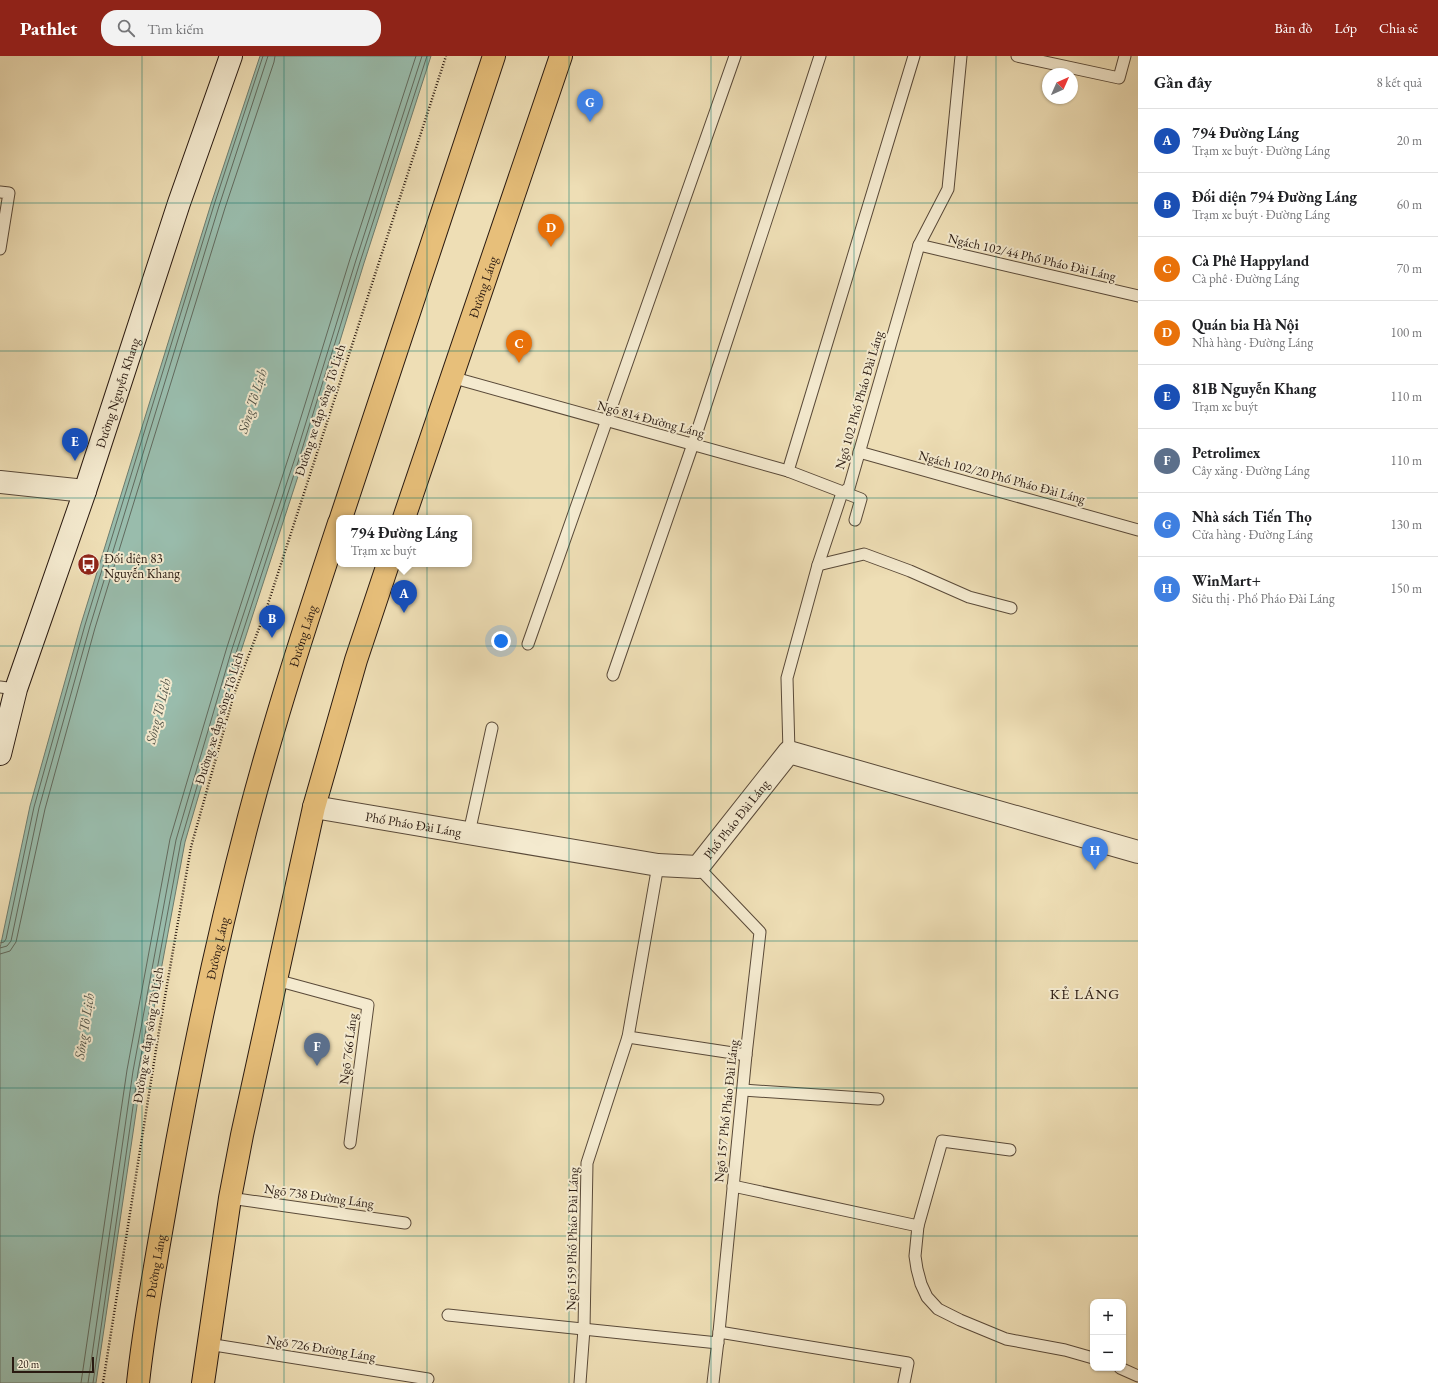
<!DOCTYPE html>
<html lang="vi">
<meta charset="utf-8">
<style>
:root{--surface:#fff;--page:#f2f2f2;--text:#202124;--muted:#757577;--line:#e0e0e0;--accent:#8f2418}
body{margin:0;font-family:"EB Garamond",serif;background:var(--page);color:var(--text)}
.controls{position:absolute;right:12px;bottom:12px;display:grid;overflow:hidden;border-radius:8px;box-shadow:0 1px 3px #0004}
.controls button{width:36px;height:36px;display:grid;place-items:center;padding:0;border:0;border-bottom:1px solid var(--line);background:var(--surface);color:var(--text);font:20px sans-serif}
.compass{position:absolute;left:1042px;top:12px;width:36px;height:36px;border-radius:50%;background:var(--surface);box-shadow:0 1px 3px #0004;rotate:45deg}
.scale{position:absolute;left:12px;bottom:10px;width:82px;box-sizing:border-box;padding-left:4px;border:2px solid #291910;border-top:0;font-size:11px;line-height:14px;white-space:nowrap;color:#291910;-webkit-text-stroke:3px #f4eacf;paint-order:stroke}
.you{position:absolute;left:501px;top:585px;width:14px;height:14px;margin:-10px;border:3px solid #fff;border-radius:50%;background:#1a73e8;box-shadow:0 0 0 6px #1a73e833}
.badge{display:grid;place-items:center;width:26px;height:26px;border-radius:50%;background:var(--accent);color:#fff;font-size:13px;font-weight:700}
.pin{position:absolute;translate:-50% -33px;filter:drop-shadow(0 1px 2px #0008)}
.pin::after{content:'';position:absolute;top:21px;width:14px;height:12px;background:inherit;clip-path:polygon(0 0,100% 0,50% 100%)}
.popup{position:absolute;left:336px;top:459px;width:136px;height:52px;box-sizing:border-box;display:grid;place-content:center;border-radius:8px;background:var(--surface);filter:drop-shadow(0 1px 3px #0005);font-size:13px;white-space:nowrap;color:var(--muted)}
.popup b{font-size:15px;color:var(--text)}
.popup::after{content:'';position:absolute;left:50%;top:100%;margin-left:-8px;border:8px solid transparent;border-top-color:var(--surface)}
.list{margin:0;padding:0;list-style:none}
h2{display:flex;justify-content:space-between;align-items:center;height:52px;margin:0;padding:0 16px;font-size:17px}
h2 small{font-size:13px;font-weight:400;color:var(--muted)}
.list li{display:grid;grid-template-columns:26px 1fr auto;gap:12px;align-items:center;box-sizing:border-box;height:64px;padding:0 16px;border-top:1px solid var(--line)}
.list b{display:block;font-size:15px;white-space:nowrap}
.list p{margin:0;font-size:13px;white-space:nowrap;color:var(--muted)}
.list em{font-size:13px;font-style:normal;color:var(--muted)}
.icon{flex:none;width:22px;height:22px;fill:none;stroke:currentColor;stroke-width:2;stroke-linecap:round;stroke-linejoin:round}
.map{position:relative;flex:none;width:1138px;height:1327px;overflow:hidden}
header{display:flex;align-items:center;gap:24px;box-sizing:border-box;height:56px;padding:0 20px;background:var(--accent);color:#fff}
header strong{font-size:19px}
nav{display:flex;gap:22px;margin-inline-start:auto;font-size:14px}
.search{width:280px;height:36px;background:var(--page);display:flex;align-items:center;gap:10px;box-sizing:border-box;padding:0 14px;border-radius:16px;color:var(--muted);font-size:15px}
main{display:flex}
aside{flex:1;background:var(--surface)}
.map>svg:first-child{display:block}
.water{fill:#99bcac;stroke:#6c7b6e}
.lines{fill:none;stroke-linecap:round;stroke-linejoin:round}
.shore{stroke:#616a5e;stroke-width:1}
.lane-casing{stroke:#5a4a39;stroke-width:13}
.street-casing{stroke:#5a4a39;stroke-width:24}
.secondary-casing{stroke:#291910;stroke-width:24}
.primary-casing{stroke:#291910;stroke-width:24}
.path{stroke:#291910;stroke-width:2.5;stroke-dasharray:1 2;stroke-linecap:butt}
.lane{stroke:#f4eacf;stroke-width:11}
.street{stroke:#f4eacf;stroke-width:22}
.secondary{stroke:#f4eacf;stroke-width:22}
.primary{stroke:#e7bf7a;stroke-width:22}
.grid{fill:none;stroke:#0f766e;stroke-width:1;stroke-opacity:0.55}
.labels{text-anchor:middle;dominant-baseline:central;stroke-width:4;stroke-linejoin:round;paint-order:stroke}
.street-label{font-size:13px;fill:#291910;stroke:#f4eacf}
.poi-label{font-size:13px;fill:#291910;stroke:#f4eacf;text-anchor:start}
.water-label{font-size:14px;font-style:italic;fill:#505247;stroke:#f4eacf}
.quarter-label{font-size:15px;letter-spacing:1px;fill:#291910;stroke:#f4eacf}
</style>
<header>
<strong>Pathlet</strong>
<div class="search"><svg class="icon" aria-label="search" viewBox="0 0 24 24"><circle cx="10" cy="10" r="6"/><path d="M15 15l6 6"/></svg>Tìm kiếm</div>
<nav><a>Bản đồ</a><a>Lớp</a><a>Chia sẻ</a></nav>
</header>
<main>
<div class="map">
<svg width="1138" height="1327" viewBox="0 0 1138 1327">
<rect width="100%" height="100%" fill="#eedeb5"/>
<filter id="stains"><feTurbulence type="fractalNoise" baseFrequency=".005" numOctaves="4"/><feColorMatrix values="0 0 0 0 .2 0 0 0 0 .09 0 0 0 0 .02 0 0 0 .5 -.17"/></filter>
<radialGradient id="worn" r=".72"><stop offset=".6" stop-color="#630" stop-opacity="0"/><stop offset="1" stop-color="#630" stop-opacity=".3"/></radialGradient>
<path class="water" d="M260,0H431L364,207L303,405L241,595L185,786L142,1016L96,1327H0V892L30,750L81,568L211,148Z"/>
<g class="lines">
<g class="shore">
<path d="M0,887L4,886L6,883L34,751L85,569L214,149L263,0"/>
<path d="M0,892L7,890L11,885L39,752L90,570L219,150L268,0"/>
<path d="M0,898L10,895L16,886L45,753L95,572L225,152L274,6L275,0"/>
<path d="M81,1327L127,1014L170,783L227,591L289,400L350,203L416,0"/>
<path d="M88,1327L133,1015L176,784L232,593L295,402L356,204L422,0"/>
<path d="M93,1327L138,1016L181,785L237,594L299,403L360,206L427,0"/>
</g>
<defs>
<g id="lane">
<path d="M1017,0L1119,22L1125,0"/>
<path d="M0,136L9,137L0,193"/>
<path d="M919,189L1138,240"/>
<path d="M451,321L788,415L861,443L855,464"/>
<path d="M859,396L1138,474"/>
<path d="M788,415L914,0"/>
<path d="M818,509L864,498L910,515L969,541L1011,552"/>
<path d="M528,588L735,0"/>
<path d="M613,619L693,388L820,0"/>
<path d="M0,631L16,633"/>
<path d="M789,696L787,622L818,509L842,437L849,432L919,189L948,133L961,0"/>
<path d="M469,777L492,672"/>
<path d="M698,811L760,876L746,999L719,1276L713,1327"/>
<path d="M276,924L368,949L350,1087"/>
<path d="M628,981L746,999"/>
<path d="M743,1034L878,1043"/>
<path d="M733,1130L918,1170L915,1200L917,1213L921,1228L927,1241L938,1253L960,1264L1006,1283L1065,1294L1093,1302"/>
<path d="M230,1142L405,1167"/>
<path d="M918,1170L942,1085L1010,1094"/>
<path d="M448,1259L718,1287"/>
<path d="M719,1276L908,1307L904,1327"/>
<path d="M208,1288L428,1323"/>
<path d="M1120,1312L1138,1320"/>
<path d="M580,1327L584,1273L587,1107L628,981L658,809"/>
</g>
<g id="street">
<path d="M0,426L85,435"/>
<path id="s1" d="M314,751L658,809L698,811L789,696L1138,796"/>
</g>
<g id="secondary">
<path id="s2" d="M0,698L16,633L85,435L179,147L231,0"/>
</g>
<g id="primary">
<path d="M341,462L494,0"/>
<path id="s3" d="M404,462L561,0"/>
<path id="s4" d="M138,1327C145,1261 158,1195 169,1130C191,1006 217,882 249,761C275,662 307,564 339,467"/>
<path d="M203,1327L230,1142L242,1079L314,751L356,604L388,508"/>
</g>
</defs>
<use href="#lane" class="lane-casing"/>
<use href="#street" class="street-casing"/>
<use href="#secondary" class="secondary-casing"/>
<use href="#primary" class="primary-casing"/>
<path class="path" d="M103,1327L158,981L191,791L234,638L266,554L446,0"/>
<use href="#lane" class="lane"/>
<use href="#street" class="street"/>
<use href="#secondary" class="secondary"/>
<use href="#primary" class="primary"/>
</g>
<path class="grid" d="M142,0V1327M284,0V1327M427,0V1327M569,0V1327M711,0V1327M854,0V1327M996,0V1327M0,147H1138M0,295H1138M0,442H1138M0,590H1138M0,737H1138M0,885H1138M0,1032H1138M0,1180H1138"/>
<defs>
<symbol id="bus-disc" viewBox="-11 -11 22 22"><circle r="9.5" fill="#8f2418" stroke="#f4eacf"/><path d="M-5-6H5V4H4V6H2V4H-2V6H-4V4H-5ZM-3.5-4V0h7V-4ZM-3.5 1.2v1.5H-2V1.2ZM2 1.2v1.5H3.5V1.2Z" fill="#fff"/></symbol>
</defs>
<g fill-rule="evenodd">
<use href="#bus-disc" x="76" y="496" width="25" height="25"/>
</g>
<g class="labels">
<g class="street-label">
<text transform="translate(1032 201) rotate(13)">Ngách 102/44 Phố Pháo Đài Láng</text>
<text stroke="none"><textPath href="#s3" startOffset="244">Đường Láng</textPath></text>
<text stroke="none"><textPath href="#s2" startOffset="380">Đường Nguyễn Khang</textPath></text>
<text transform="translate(859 344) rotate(-74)">Ngõ 102 Phố Pháo Đài Láng</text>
<text transform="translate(320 354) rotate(-72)">Đường xe đạp sông Tô Lịch</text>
<text transform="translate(651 363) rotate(15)">Ngõ 814 Đường Láng</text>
<text transform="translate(1002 421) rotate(15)">Ngách 102/20 Phố Pháo Đài Láng</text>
<text stroke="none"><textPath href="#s4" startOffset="766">Đường Láng</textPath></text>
<text transform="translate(219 662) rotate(-73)">Đường xe đạp sông Tô Lịch</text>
<text stroke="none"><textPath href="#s1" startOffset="450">Phố Pháo Đài Láng</textPath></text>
<text stroke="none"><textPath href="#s1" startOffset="101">Phố Pháo Đài Láng</textPath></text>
<text stroke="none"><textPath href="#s4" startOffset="442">Đường Láng</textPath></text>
<text transform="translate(148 979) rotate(-81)">Đường xe đạp sông Tô Lịch</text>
<text transform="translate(348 993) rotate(-83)">Ngõ 766 Láng</text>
<text transform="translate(726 1055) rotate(-84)">Ngõ 157 Phố Pháo Đài Láng</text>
<text transform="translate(319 1140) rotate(8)">Ngõ 738 Đường Láng</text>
<text transform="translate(572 1183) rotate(-89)">Ngõ 159 Phố Pháo Đài Láng</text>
<text stroke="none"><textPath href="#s4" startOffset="118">Đường Láng</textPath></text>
<text transform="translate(321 1292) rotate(9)">Ngõ 726 Đường Láng</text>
</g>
<g class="poi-label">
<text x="104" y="502">Đối diện 83<tspan x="104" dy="15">Nguyễn Khang</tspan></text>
</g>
<g class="water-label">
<text transform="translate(252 345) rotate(-72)">Sông Tô Lịch</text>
<text transform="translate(158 655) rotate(-76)">Sông Tô Lịch</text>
<text transform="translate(84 970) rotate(-81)">Sông Tô Lịch</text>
</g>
<g class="quarter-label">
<text x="1085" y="937">KẺ LÁNG</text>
</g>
</g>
<rect width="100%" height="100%" filter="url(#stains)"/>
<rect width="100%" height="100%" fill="url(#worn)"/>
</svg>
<div class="controls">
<button>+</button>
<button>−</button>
</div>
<svg class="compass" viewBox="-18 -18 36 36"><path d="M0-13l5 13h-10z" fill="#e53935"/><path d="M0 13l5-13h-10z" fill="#757577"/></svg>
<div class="scale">20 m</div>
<div class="you"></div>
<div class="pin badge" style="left:404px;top:557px;background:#1a4fb4">A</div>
<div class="popup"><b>794 Đường Láng</b>Trạm xe buýt</div>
<div class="pin badge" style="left:272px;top:582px;background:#1a4fb4">B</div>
<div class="pin badge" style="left:519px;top:307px;background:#e8710a">C</div>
<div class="pin badge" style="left:551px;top:191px;background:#e8710a">D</div>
<div class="pin badge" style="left:75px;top:405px;background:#1a4fb4">E</div>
<div class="pin badge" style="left:317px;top:1010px;background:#5c6f8a">F</div>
<div class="pin badge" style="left:590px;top:66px;background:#3f7fe0">G</div>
<div class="pin badge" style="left:1095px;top:814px;background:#3f7fe0">H</div>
</div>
<aside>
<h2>Gần đây<small>8 kết quả</small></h2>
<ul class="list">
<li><span class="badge" style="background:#1a4fb4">A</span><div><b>794 Đường Láng</b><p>Trạm xe buýt · Đường Láng</p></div><em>20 m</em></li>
<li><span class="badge" style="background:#1a4fb4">B</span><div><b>Đối diện 794 Đường Láng</b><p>Trạm xe buýt · Đường Láng</p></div><em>60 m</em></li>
<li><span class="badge" style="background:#e8710a">C</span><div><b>Cà Phê Happyland</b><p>Cà phê · Đường Láng</p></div><em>70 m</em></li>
<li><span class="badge" style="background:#e8710a">D</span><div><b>Quán bia Hà Nội</b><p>Nhà hàng · Đường Láng</p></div><em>100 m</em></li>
<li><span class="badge" style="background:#1a4fb4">E</span><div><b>81B Nguyễn Khang</b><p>Trạm xe buýt</p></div><em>110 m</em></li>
<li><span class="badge" style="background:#5c6f8a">F</span><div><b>Petrolimex</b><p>Cây xăng · Đường Láng</p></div><em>110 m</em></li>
<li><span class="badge" style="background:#3f7fe0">G</span><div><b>Nhà sách Tiến Thọ</b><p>Cửa hàng · Đường Láng</p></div><em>130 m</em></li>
<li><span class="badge" style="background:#3f7fe0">H</span><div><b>WinMart+</b><p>Siêu thị · Phố Pháo Đài Láng</p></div><em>150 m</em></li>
</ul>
</aside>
</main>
